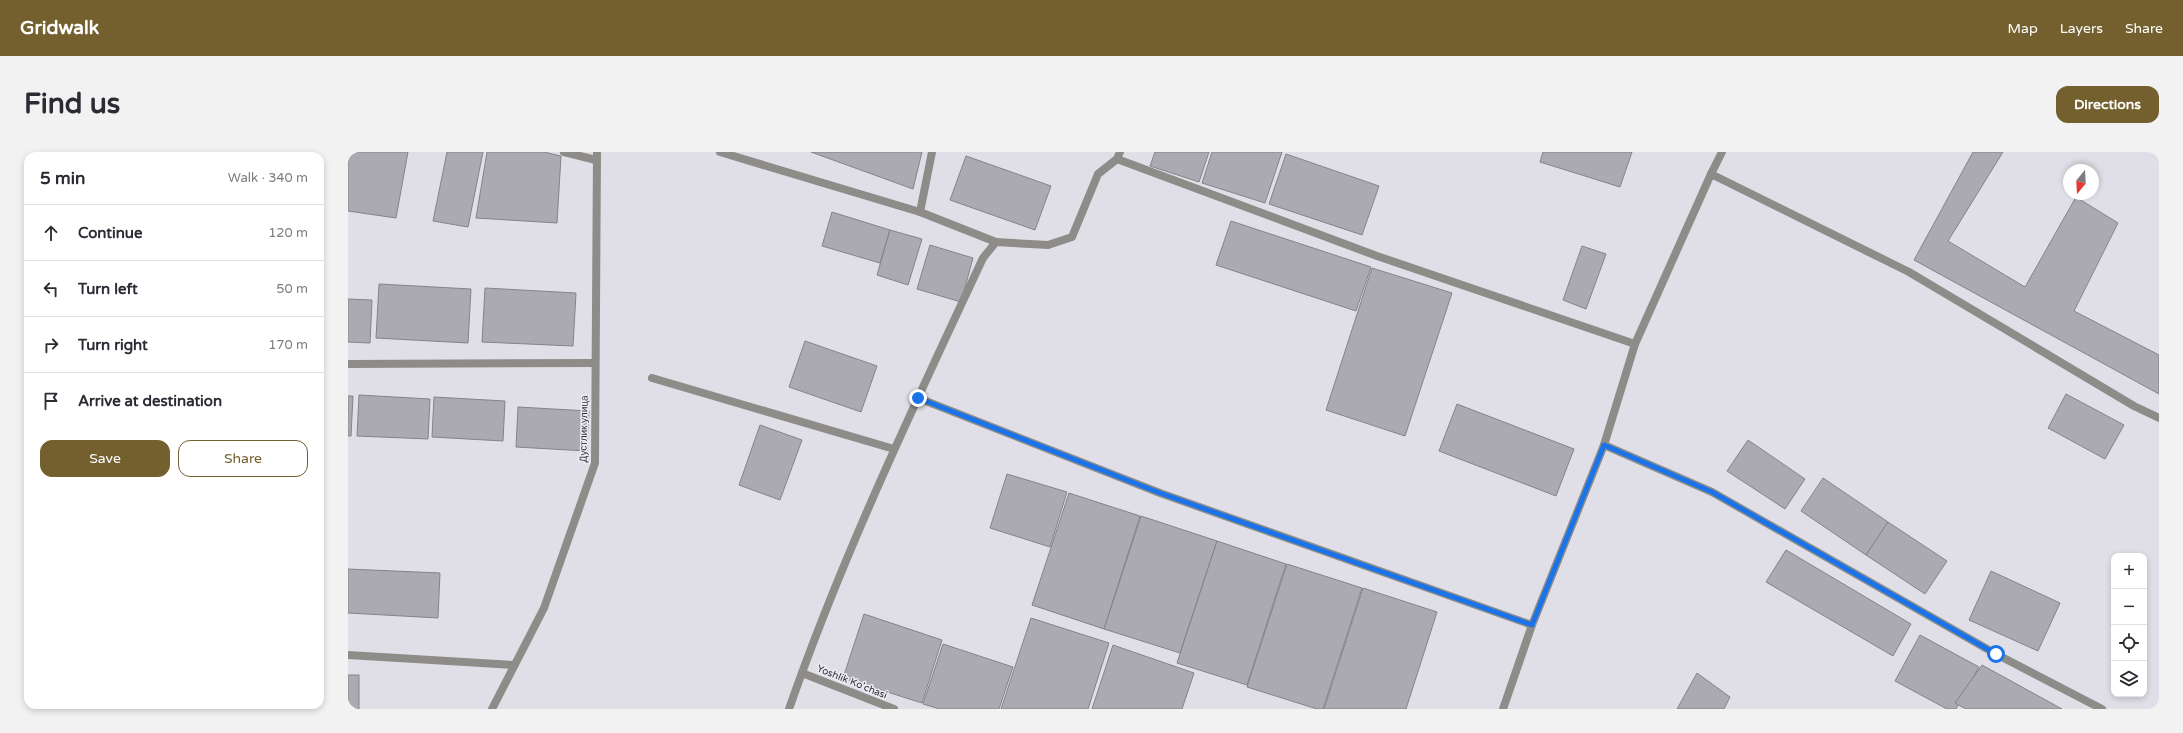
<!DOCTYPE html>
<meta charset="utf-8">
<style>
:root{--surface:#fff;--page:#f2f2f3;--text:#2b2b33;--muted:#7c7c81;--line:#e1e1e2;--accent:#74602f}
body{margin:0;font-family:"Varela Round",sans-serif;background:var(--page);color:var(--text)}
.controls{position:absolute;right:12px;bottom:12px;display:grid;overflow:hidden;border-radius:8px;box-shadow:0 2px 6px #0003}
.controls button{width:36px;height:36px;display:grid;place-items:center;padding:0;border:0;border-bottom:1px solid var(--line);background:var(--surface);color:var(--text);font:20px sans-serif}
.compass{position:absolute;left:1715px;top:12px;width:36px;height:36px;border-radius:50%;background:var(--surface);box-shadow:0 2px 6px #0003;rotate:198deg}
.stop{position:absolute;width:12px;height:12px;margin:-9px;border:3px solid #1a73e8;border-radius:50%;background:#fff}
.stop.end{background:#1a73e8;border-color:#fff;box-shadow:0 1px 4px #0008}
.list{margin:0;padding:0;list-style:none}
h2{display:flex;justify-content:space-between;align-items:center;height:52px;margin:0;padding:0 16px;font-size:17px}
h2 small{font-size:13px;font-weight:400;color:var(--muted)}
.list li{display:grid;grid-template-columns:26px 1fr auto;gap:12px;align-items:center;box-sizing:border-box;height:56px;padding:0 16px;border-top:1px solid var(--line)}
.list b{display:block;font-size:15px;white-space:nowrap}
.list em{font-size:13px;font-style:normal;color:var(--muted)}
.actions{display:flex;gap:8px;padding:12px 16px}
.actions a{flex:1;padding:9px 0;border:1px solid var(--accent);border-radius:12px;text-align:center;font-size:14px;color:var(--accent)}
.actions .main{background:var(--accent);color:#fff}
.icon{flex:none;width:22px;height:22px;fill:none;stroke:currentColor;stroke-width:2;stroke-linecap:round;stroke-linejoin:round}
.map{position:relative;flex:none;width:1811px;height:557px;overflow:hidden;border-radius:12px}
header{display:flex;align-items:center;gap:24px;box-sizing:border-box;height:56px;padding:0 20px;background:var(--accent);color:#fff}
header strong{font-size:19px}
nav{display:flex;gap:22px;margin-inline-start:auto;font-size:14px}
.intro{display:flex;align-items:center;justify-content:space-between;box-sizing:border-box;height:96px;padding:0 24px}
h1{margin:0;font-size:28px}
.button{padding:10px 18px;border-radius:12px;background:var(--accent);color:#fff;font-size:14px;font-weight:700}
main{display:flex;gap:24px;padding:0 24px}
aside{flex:1;background:var(--surface);border-radius:12px;box-shadow:0 2px 6px #0003}
.map>svg:first-child{display:block}
.building{fill:#abaab1;stroke:#838389}
.lines{fill:none;stroke-linecap:round;stroke-linejoin:round}
.minor{stroke:#8e8c89;stroke-width:8}
.route{stroke:#1a73e8;stroke-width:5}
.labels{text-anchor:middle;dominant-baseline:central;stroke-width:3;stroke-linejoin:round;paint-order:stroke}
.street-label{font-size:10px;fill:#2e2e31;stroke:#edecf4}
</style>
<header>
<strong>Gridwalk</strong>
<nav><a>Map</a><a>Layers</a><a>Share</a></nav>
</header>
<div class="intro"><h1>Find us</h1><a class="button">Directions</a></div>
<main>
<aside>
<h2>5 min<small>Walk · 340 m</small></h2>
<ul class="list">
<li><svg class="icon" aria-label="ahead" viewBox="0 0 24 24"><path d="M12 20V5M6 11l6-6 6 6"/></svg><div><b>Continue</b></div><em>120 m</em></li>
<li><svg class="icon" aria-label="left" viewBox="0 0 24 24"><path d="M17 20v-9H6M10 6l-5 5 5 5"/></svg><div><b>Turn left</b></div><em>50 m</em></li>
<li><svg class="icon" aria-label="right" viewBox="0 0 24 24"><path d="M7 20v-9h11M14 6l5 5-5 5"/></svg><div><b>Turn right</b></div><em>170 m</em></li>
<li><svg class="icon" aria-label="arrive" viewBox="0 0 24 24"><path d="M6 21V4h12l-3 4 3 4H6"/></svg><div><b>Arrive at destination</b></div></li>
</ul>
<div class="actions"><a class="main">Save</a><a>Share</a></div>
</aside>
<div class="map">
<svg width="1811" height="557" viewBox="0 0 1811 557">
<rect width="100%" height="100%" fill="#e0dfe7"/>
<g class="building">
<path d="M0,0H60L48,66L0,59Z"/>
<path d="M99,0H135L120,75L85,69Z"/>
<path d="M139,0H196L213,4L209,71L128,66Z"/>
<path d="M463,0H574L565,37Z"/>
<path d="M807,0H861L851,30L802,14Z"/>
<path d="M864,0H934L917,51L854,31Z"/>
<path d="M1195,0H1284L1272,35L1192,10Z"/>
<path d="M1625,0H1655L1600,89L1677,135L1728,45L1770,71L1726,159L1811,203V242L1566,108Z"/>
<path d="M938,2L1031,34L1014,83L921,52Z"/>
<path d="M618,4L703,34L687,78L602,48Z"/>
<path d="M484,60L542,78L532,111L474,94Z"/>
<path d="M883,69L1023,115L1008,159L868,113Z"/>
<path d="M542,78L574,87L560,133L529,123Z"/>
<path d="M582,93L625,106L613,150L569,137Z"/>
<path d="M1234,94L1258,102L1238,157L1215,148Z"/>
<path d="M1024,116L1104,141L1057,284L978,258Z"/>
<path d="M31,132L123,137L120,191L28,186Z"/>
<path d="M137,136L228,141L225,194L134,190Z"/>
<path d="M0,147L24,148L22,191L0,190Z"/>
<path d="M457,189L529,214L513,260L441,235Z"/>
<path d="M1718,242L1776,273L1757,307L1700,276Z"/>
<path d="M11,243L82,247L80,287L9,284Z"/>
<path d="M0,244H5L3,284H0Z"/>
<path d="M86,245L157,249L155,289L84,285Z"/>
<path d="M1109,252L1226,297L1208,344L1091,299Z"/>
<path d="M170,255L241,259L239,299L168,295Z"/>
<path d="M412,273L454,288L432,348L391,333Z"/>
<path d="M1400,288L1457,327L1437,357L1379,319Z"/>
<path d="M659,322L719,340L702,395L642,376Z"/>
<path d="M1475,326L1540,370L1518,403L1453,359Z"/>
<path d="M721,341L792,364L756,477L684,453Z"/>
<path d="M793,364L869,389L832,501L756,477Z"/>
<path d="M1540,370L1599,409L1577,442L1518,403Z"/>
<path d="M869,389L938,412L899,533L829,511Z"/>
<path d="M1438,398L1563,472L1545,504L1418,430Z"/>
<path d="M939,412L1014,436L975,557H969L899,535Z"/>
<path d="M0,417L92,421L90,466L0,461Z"/>
<path d="M1643,419L1712,451L1690,499L1621,468Z"/>
<path d="M1015,436L1089,460L1058,557H976Z"/>
<path d="M516,462L594,488L574,551L495,526Z"/>
<path d="M683,466L761,491L740,557H653Z"/>
<path d="M1572,483L1631,515L1608,557H1599L1547,529Z"/>
<path d="M595,492L665,515L651,557H592L575,552Z"/>
<path d="M765,493L846,521L834,557H744Z"/>
<path d="M1634,513L1714,557H1618L1607,551Z"/>
<path d="M1349,521L1382,545L1376,557H1329Z"/>
<rect x="0" y="523" width="11" height="34"/>
</g>
<g class="lines">
<g class="minor">
<path d="M216,0L248,8"/>
<path d="M372,0L572,60"/>
<path d="M584,0L572,60L648,90"/>
<path d="M1374,0L1363,22L1561,120L1786,254L1811,266"/>
<path d="M769,7L1029,104L1287,192"/>
<path d="M0,212L247,211"/>
<path d="M304,226L546,297"/>
<path d="M570,246L812,341L1184,473"/>
<path d="M1256,293L1287,192L1363,22"/>
<path d="M0,503L166,513"/>
<path d="M454,521L546,557"/>
<path d="M144,557L196,456L247,311L249,0"/>
<path d="M441,557C495,402 566,254 635,106L648,90L700,93L724,85L750,22L769,7L772,0"/>
<path d="M1155,557L1184,473L1256,293L1364,340L1648,502L1754,557"/>
</g>
</g>
<g class="lines">
<path class="route" d="M570,246L812,341L1184,473L1256,293L1364,340L1648,502"/>
</g>
<g class="labels">
<g class="street-label">
<text transform="translate(236 277) rotate(-89)">Дустлик улица</text>
<text transform="translate(504 530) rotate(22)">Yoshlik Ko'chasi</text>
</g>
</g>
</svg>
<div class="controls">
<button>+</button>
<button>−</button>
<button><svg class="icon" aria-label="locate" viewBox="0 0 24 24"><circle cx="12" cy="12" r="6"/><path d="M12 2v4M12 18v4M2 12h4M18 12h4"/></svg></button>
<button><svg class="icon" aria-label="layers" viewBox="0 0 24 24"><path d="M12 4l9 5-9 5-9-5zM3 14l9 5 9-5"/></svg></button>
</div>
<svg class="compass" viewBox="-18 -18 36 36"><path d="M0-13l5 13h-10z" fill="#e53935"/><path d="M0 13l5-13h-10z" fill="#7c7c81"/></svg>
<div class="stop" style="left:1648px;top:502px"></div>
<div class="stop end" style="left:570px;top:246px"></div>
</div>
</main>
